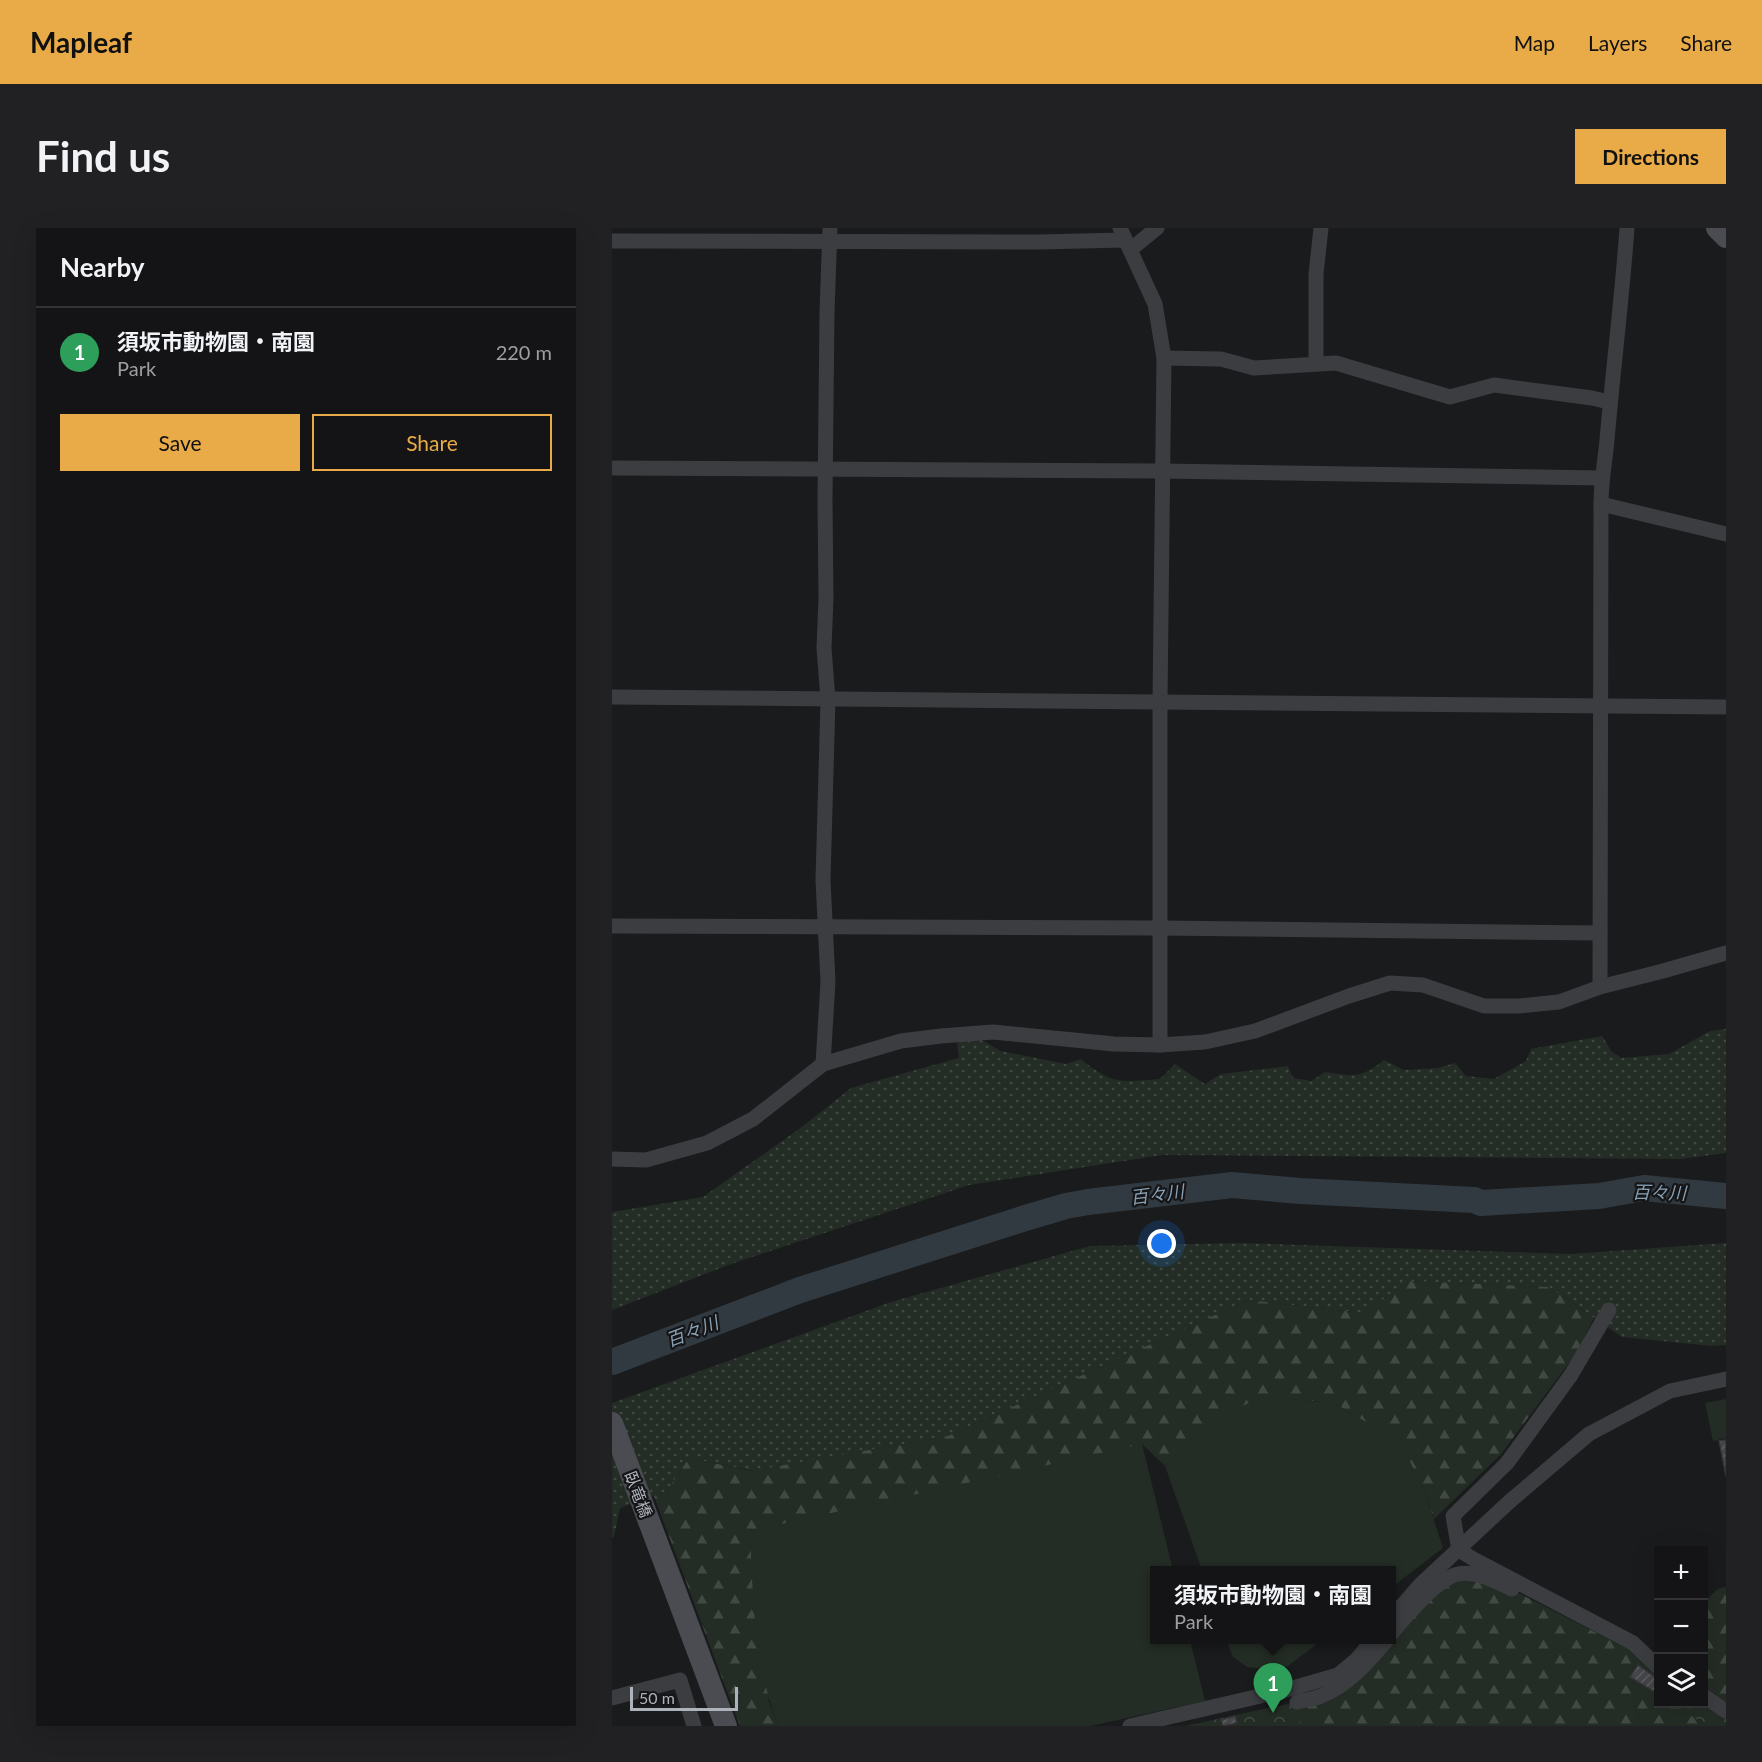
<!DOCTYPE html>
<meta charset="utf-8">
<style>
:root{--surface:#141416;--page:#212123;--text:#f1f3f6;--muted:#9d9ea1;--line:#333335;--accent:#e8ab47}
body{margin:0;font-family:Lato,"Noto Sans JP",sans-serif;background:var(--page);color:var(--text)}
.controls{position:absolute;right:18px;bottom:18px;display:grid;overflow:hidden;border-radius:0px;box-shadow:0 6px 24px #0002}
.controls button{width:54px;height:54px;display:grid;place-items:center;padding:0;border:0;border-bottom:2px solid var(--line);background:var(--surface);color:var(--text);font:30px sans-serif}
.scale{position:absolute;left:18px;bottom:15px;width:108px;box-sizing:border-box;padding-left:6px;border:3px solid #aeb2bb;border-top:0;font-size:16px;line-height:21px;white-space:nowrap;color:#aeb2bb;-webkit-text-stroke:4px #151518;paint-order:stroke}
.you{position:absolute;left:550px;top:1016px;width:21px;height:21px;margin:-15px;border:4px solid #fff;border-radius:50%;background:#1a73e8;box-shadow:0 0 0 9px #1a73e833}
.badge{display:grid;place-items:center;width:39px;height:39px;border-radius:50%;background:var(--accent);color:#fff;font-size:20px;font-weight:700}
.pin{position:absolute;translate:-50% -50px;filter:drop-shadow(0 2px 3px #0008)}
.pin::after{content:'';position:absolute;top:32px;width:21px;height:18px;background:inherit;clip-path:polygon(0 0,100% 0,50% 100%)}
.popup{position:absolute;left:538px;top:1338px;width:246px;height:78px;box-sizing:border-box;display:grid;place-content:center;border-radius:0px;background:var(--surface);filter:drop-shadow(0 2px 4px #0005);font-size:20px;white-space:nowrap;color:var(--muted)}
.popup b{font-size:22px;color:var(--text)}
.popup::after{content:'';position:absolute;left:50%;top:100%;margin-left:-12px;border:12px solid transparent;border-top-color:var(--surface)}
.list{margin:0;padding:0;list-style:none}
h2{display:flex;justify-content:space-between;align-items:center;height:78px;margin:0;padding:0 24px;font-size:26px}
h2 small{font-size:20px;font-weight:400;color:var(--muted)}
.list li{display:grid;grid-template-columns:39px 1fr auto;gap:18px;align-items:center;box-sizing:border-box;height:90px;padding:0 24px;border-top:2px solid var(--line)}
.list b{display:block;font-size:22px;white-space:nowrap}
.list p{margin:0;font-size:20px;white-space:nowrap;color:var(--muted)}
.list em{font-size:20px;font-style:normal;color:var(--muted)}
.actions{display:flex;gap:12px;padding:18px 24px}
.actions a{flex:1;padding:14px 0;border:2px solid var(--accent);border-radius:0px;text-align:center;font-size:21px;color:var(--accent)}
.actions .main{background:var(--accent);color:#111}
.icon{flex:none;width:33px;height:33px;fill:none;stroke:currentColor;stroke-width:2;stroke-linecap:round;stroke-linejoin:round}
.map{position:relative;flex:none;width:1114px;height:1498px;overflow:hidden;border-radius:0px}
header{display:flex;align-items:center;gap:36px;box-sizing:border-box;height:84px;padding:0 30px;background:var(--accent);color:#111}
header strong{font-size:28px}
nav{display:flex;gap:33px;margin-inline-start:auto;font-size:21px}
.intro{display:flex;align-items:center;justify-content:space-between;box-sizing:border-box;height:144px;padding:0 36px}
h1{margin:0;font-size:42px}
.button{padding:15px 27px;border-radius:0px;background:var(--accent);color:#111;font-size:21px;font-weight:700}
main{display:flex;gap:36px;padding:0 36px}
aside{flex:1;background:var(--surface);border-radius:0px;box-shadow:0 6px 24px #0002}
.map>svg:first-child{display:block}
.grass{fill:url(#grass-dots)}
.forest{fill:url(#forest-firs)}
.park{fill:url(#park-crowns)}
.pitch{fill:#242d25}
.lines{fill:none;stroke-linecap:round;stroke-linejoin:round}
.river{stroke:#313a40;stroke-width:26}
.building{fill:url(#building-hatch);stroke:#353538;stroke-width:1.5}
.street{stroke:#3c3d41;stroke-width:15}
.secondary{stroke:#4a4c51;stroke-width:22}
.labels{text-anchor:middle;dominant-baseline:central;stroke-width:4.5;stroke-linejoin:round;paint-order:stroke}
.street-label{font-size:16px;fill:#aeb2bb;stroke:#151518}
.water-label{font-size:18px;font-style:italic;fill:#88a1b3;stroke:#151518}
</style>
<header>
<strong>Mapleaf</strong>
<nav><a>Map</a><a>Layers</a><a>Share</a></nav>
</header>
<div class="intro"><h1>Find us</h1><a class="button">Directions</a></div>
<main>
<aside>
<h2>Nearby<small></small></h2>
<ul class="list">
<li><span class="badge" style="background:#2e9e5b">1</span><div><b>須坂市動物園・南園</b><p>Park</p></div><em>220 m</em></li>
</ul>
<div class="actions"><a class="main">Save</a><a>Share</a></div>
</aside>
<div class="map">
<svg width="1114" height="1498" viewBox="0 0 1114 1498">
<defs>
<pattern id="grass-dots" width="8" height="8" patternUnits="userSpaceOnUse" patternTransform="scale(1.5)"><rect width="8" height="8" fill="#242d25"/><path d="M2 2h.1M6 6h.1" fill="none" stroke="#414943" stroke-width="1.8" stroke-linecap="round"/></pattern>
<pattern id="forest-firs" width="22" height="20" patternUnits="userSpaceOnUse" patternTransform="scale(1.5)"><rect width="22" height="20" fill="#242d25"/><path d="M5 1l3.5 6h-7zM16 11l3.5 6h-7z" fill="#414943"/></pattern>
<pattern id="park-crowns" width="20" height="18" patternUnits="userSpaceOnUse" patternTransform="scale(1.5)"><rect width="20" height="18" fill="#242d25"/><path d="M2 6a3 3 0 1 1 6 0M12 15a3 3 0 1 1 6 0" fill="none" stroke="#414943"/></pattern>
<pattern id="building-hatch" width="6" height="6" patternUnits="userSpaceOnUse" patternTransform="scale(1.5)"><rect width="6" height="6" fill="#454649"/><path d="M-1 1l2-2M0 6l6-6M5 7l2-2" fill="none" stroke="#5d5e61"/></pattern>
</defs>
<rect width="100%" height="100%" fill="#1a1b1d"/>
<g class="grass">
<path d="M1114,801V925L1069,931L550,927L357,957L119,1036L0,1082V984L91,969L190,899L239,860L347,830L345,813L368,811L389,823L454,836L469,831C500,857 509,854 548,851L563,836L593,856L609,846L676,838L681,850L699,853L713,844C741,848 749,851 772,832L792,842L826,840L843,835L854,848L882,851L914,833L919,821L990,808L1000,824L1010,830L1057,826L1098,803Z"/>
<path d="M630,1015L959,1026L1114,1015V1117L1100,1118L1010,1109L937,1059L798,1053L751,1085L636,1072L336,1208L142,1243L77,1230L55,1263L8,1280L2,1309H0V1175L279,1074L478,1018Z"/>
</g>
<g class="forest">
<path d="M798,1053L937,1059L982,1090L963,1127L889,1226L822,1291L811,1259L779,1209L722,1175L677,1171L642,1173L589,1205L553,1238L530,1216L156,1472L167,1498H128L42,1268L55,1263L77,1230L139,1243L336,1208L636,1072L751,1085Z"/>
<path d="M838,1349L893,1358L1016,1421L1029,1433L1044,1442L1046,1476H1063L1094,1498H688L685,1474L708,1469Z"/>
<path d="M1114,1359V1474L1092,1458V1374L1106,1361Z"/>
</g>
<g class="park">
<path d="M685,1474L688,1498H573Z"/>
<path d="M1063,1476H1092L1114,1486V1498H1094Z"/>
</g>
<g class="pitch">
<path d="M677,1171L722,1175L779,1209L797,1232L811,1259L831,1320L780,1359V1342H590L553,1238C579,1214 606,1186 640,1174C650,1169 666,1171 677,1171Z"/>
<path d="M1114,1171V1210L1101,1213L1093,1175Z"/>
<path d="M530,1216L561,1342H542V1412H578L593,1473L478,1498H167C141,1437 141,1368 138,1303Z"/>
<path d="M614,1412H710L676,1438L654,1441L635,1439L621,1429Z"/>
</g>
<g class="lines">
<path class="river" d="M0,1134L188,1062L410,991L454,978L476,974L620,957L688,963L862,972L869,975L987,968L1032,960L1114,968"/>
</g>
<g class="building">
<path d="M1114,1212V1248L1107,1213Z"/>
<path d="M1026,1437L1046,1451V1466L1018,1449Z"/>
<path d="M623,1488L625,1495L611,1498L609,1492Z"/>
</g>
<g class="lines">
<g class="street">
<path d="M508,0L543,76L552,130L548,473V817"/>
<path d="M0,13L427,14L513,12"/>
<path d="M518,22L545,0"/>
<path d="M552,130L609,131L642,140L724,135L838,169L882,157L980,170L997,174"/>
<path d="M704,136V46L709,0"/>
<path d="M0,240L551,243L990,250"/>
<path d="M989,276L1114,306"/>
<path d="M0,469L1114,479"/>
<path d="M0,698L548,700L988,705"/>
<path d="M988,759L989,276C989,254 993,234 995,212C1001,141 1010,71 1015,0"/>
<path d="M211,836L216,754L211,652L216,472L212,420L214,370L213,272L215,84L218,0"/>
<path d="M0,931L34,932L95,915L141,891L211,836L289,813L329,808L381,804L502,816L548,817L593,814L643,803L737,768L778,755L811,757L872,778H907L947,774L988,759L1051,743L1114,725"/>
<path d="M997,1082L959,1147L895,1235L841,1288L847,1322L863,1332L1021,1415L1046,1439"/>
<path d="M780,1389L809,1356L897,1274L977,1206L1058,1163L1114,1151"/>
<path d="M780,1405C792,1390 826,1350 846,1346C862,1342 886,1354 900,1361"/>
<path d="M1092,1468L1114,1483"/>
<path d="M0,1470L68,1452L82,1498"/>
<path d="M685,1474C693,1472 702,1471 709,1468C736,1458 757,1433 775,1412"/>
<path d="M518,1498L670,1463L726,1447L744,1432L761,1412"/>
</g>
<g class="secondary">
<path d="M1105,0L1114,9"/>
<path d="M0,1195L114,1498"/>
</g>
</g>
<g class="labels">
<g class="street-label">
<text transform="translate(27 1266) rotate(69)">臥竜橋</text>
</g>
<g class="water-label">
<text transform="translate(1047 964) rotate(1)">百々川</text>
<text transform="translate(545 966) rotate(-7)">百々川</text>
<text transform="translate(80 1103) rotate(-21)">百々川</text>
</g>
</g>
</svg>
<div class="controls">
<button>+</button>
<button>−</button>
<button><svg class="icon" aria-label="layers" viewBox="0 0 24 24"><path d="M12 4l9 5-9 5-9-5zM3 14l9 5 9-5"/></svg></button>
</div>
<div class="scale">50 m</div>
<div class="you"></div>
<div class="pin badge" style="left:661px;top:1485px;background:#2e9e5b">1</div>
<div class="popup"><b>須坂市動物園・南園</b>Park</div>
</div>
</main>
